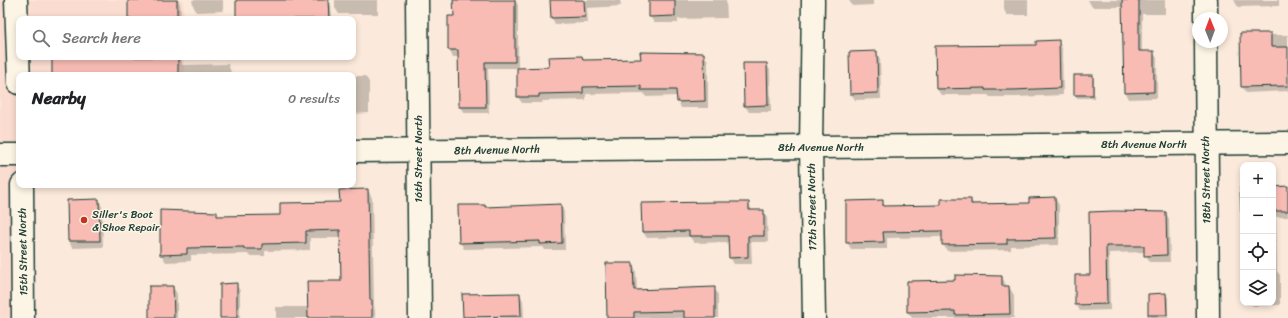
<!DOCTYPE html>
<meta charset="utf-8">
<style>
:root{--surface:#fff;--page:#f2f2f2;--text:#202124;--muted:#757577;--line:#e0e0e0}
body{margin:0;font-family:Sriracha,sans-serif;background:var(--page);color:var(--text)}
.controls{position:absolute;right:12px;bottom:12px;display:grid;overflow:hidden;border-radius:8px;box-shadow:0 2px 6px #0003}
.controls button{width:36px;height:36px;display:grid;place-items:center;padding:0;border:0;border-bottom:1px solid var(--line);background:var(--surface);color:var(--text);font:20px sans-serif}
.compass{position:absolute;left:1192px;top:12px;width:36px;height:36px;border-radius:50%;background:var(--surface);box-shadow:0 2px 6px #0003;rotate:359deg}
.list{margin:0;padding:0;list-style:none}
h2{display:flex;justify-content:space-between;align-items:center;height:52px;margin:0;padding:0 16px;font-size:17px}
h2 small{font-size:13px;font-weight:400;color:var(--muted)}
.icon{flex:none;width:22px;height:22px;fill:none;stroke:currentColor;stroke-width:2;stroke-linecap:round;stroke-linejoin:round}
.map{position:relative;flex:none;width:1288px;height:318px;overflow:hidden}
.search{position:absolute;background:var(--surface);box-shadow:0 2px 6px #0003;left:16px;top:16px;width:340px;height:44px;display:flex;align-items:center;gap:10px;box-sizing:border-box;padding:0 14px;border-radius:8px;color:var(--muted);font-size:15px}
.panel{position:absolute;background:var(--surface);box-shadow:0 2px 6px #0003;left:16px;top:72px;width:340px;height:116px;border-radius:8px}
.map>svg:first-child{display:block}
.built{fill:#fadcd0}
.shadow{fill:#0003}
.building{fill:#f8bcb5;stroke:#1f3d34}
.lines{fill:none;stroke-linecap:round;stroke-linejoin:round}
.minor-casing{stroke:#1f3d34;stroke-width:25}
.tertiary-casing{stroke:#1f3d34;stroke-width:25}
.primary-casing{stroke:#1f3d34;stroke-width:25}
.minor{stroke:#fcf5e5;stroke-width:22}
.tertiary{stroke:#fcf5e5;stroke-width:22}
.primary{stroke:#fcf5e5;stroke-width:22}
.poi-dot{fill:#c8321e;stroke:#fcf5e5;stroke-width:1.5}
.labels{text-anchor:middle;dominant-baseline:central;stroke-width:3;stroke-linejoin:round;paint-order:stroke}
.street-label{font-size:11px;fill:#1f3d34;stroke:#fcf5e5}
.poi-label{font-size:11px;fill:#1f3d34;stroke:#fcf5e5;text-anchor:start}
</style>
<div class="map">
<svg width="1288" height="318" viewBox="0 0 1288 318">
<rect width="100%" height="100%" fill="#fbeadb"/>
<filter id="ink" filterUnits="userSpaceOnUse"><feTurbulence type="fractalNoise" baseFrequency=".025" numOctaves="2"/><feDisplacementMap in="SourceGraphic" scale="8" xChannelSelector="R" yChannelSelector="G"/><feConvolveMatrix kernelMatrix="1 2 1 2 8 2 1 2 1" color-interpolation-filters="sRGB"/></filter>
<g filter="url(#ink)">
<path class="built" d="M0,0H183L184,19H19V57H184V75H19V185L23,318H0Z"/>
<g class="shadow">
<path d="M129,0H178L180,4L181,19H129Z"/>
<path d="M192,0H223V11L196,12L193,5Z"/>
<path d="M237,0H328L331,5L332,19H237Z"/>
<path d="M335,0H378V14H339L335,8Z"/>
<path d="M454,0H515L518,5V69L550,68L582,57L584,61L642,60L704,54L708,61V108H681L678,101L677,96L646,97L644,93L586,94V100L542,101L543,103H522L518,97V68H488L489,113H464L460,107L459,57H453L449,50V17H455Z"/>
<path d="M551,0H620L621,6L587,8L588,23L555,24L552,18Z"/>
<path d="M650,0H726L727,18L678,19V23H654L650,16Z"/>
<path d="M849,0H873V5L852,6Z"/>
<path d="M1004,0H1028V15H1007L1004,10Z"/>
<path d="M1088,0H1165V14H1142V52H1153L1157,58V98L1128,99L1125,93L1124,7H1092Z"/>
<path d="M1234,0H1279V6L1238,7Z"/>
<path d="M1270,34L1271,35H1288V91L1246,93L1242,86Z"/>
<path d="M1058,41L1062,48L1063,95L1017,97H990L988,95H941L937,89L1037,46Z"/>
<path d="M876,52L880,59L881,99L855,100L851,93Z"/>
<path d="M53,57H181L182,65L228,64L232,75H53Z"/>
<path d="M766,64L770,70L771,112H749L745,106Z"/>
<path d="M326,74L327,75H283Z"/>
<path d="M353,76H365L369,82V113L353,114Z"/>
<path d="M1075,76H1092L1094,79V98H1077L1075,95Z"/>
<path d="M1288,187V217H1276L1277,271L1280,275V305L1253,306L1251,303H1273V188Z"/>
<path d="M368,190L372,198L374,305L376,318H276V307H308L342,282L341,238H310V250L265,251V256H249L248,254L191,255V261L166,262L161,254L216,213L218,217L281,216L341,203Z"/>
<path d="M1055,198L1059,205V245L1011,246V250L947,251L943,244V237L887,238V249H851L847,242L882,201L886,207L942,206L971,200L974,205L1030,204Z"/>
<path d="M99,200L102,207L103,247L72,248L69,241Z"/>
<path d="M748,203L752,210L763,211L767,218L768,242H751L752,264H734L730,257V242L694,243L690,237L647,238L643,232Z"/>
<path d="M561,205L564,212L565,250H545L543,247L464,249L460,242L484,206L486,208Z"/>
<path d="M1090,213H1166L1169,219L1170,262H1149L1145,252L1109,253L1110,310L1080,311L1076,304L1091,276Z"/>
<path d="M633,264L636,271L637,291L714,288L718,295V318H608Z"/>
<path d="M1002,277L1007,287H1009L1014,295V318H912L908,312L956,281Z"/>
<path d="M236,284L240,291V318H221Z"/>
<path d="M173,287L177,294V318H150Z"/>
<path d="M520,294L523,301L524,318L464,317Z"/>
<path d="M1166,294L1168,298V318H1151L1149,315V295Z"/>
</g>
<g class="building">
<rect x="128" y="0" width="49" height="19"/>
<path d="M236,0H328L329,19H236Z"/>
<path d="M453,0H515V62H485L486,107H459L458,50H448V16H454Z"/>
<path d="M550,0H584L585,17L551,18Z"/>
<path d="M649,0H675V16L649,17Z"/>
<path d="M1122,0H1139V51H1154V92L1124,93Z"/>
<path d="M1240,33H1271V47H1288V86L1241,87Z"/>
<path d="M1059,40L1060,88L1013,90H985V88L936,89L935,46L1036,45V41Z"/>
<path d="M877,51L878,93L850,94L849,52Z"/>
<path d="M640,52L704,53L705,101L677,102L676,90H641V86L583,87V93L539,94V97H517V68L549,67L548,57L582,56L583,60L641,59Z"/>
<rect x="52" y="57" width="126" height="18"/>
<path d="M743,63H767L768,105L744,106Z"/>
<rect x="1074" y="75" width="19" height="20"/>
<path d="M1288,186V211H1273V187Z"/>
<path d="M1240,187H1243V212H1241Z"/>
<path d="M368,189L370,300H372V318H308L307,281H341L340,230L306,231V243L262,244V249H244V247L187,248V254L160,255V210L217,212V216L280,215V203L340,202L339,190Z"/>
<path d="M1055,197L1056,238L1007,239V244L942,245V231L883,232L884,242L846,243V201L883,200V206L941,205V199H971V204L1029,203V198Z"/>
<path d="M99,199L100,241H68L67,200Z"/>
<path d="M721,202H749V210H764V236H748V257L729,258L728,236H689V231L642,232L641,203Z"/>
<path d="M561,204L562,243L540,244V241L459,243L458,205H485V207Z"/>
<path d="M1114,211L1166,212L1167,255L1144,256V246H1106L1107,304L1075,305V275H1090L1089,212Z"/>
<path d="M606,263H633L634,290L715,287V318H684V311L634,312V318H607Z"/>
<path d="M955,275L1002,276V286H1009L1010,314L955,315V311L907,312V281L955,280Z"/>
<path d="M237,283V318H220V284Z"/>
<path d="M149,286H173L174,318H149Z"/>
<path d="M520,293L521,316L463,317L462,294Z"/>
<path d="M1166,293L1167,315H1148V294Z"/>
</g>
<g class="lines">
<defs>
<g id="minor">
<path d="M417,0L420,318"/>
<path d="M813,0L811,147L814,318"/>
<path d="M1206,18V0"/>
<path d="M1206,42L1208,318"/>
</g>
<g id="tertiary">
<path d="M353,151L1288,143"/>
<path d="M0,155H19"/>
</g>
<g id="primary">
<path d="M16,0L19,83"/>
<path d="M22,185L23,318"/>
</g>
</defs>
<use href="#minor" class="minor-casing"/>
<use href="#tertiary" class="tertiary-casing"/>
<use href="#primary" class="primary-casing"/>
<use href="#minor" class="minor"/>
<use href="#tertiary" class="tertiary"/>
<use href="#primary" class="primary"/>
</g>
</g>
<circle class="poi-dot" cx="84" cy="220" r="4"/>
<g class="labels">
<g class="street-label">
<text x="1144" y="144">8th Avenue North</text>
<text x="821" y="147">8th Avenue North</text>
<text transform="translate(497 150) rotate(-1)">8th Avenue North</text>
<text transform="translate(418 159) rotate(-90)">16th Street North</text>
<text transform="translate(1206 180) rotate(-91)">18th Street North</text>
<text transform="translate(812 207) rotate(-91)">17th Street North</text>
<text transform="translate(23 252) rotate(-91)">15th Street North</text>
</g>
<g class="poi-label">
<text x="92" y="214">Siller's Boot<tspan x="92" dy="13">&amp; Shoe Repair</tspan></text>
</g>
</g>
</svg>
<div class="controls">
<button>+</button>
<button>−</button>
<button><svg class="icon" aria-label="locate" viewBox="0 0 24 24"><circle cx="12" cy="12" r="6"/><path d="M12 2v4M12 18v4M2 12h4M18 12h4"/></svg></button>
<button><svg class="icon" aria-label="layers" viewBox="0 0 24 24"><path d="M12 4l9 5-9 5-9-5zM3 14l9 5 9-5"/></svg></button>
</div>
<svg class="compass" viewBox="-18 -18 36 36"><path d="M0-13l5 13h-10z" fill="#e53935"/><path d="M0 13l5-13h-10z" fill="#757577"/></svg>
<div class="search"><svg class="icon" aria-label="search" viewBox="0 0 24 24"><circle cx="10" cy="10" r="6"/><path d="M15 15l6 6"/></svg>Search here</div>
<section class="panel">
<h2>Nearby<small>0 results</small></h2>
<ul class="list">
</ul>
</section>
</div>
